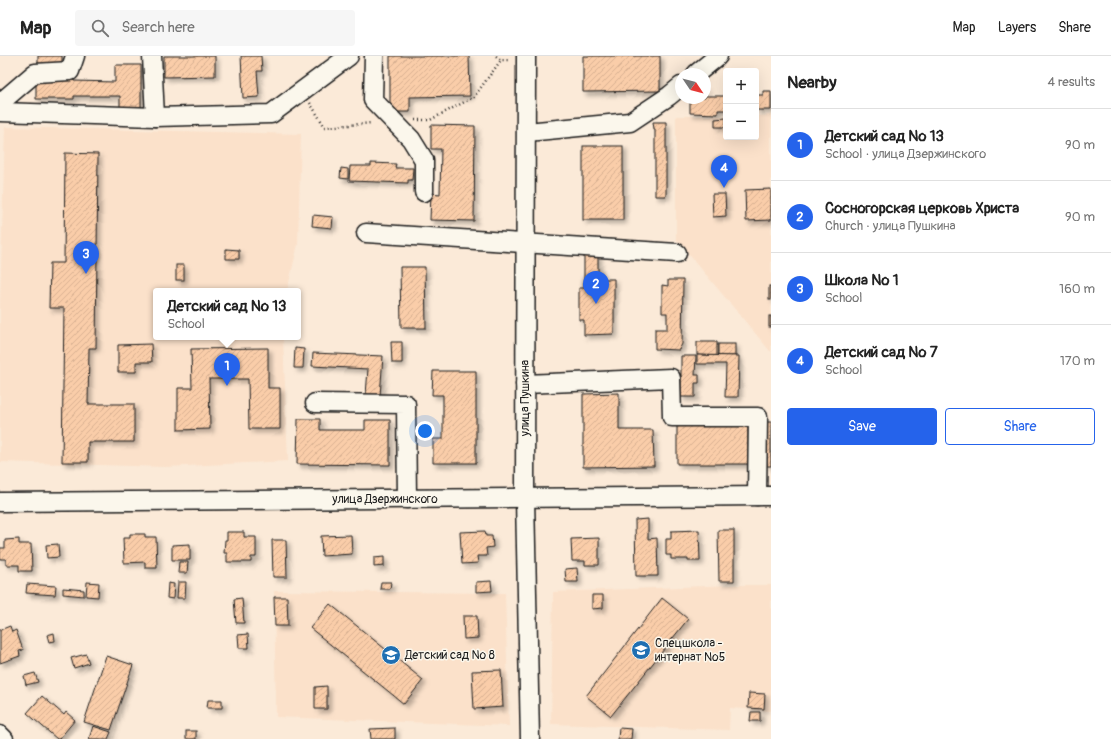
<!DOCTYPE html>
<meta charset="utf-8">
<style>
:root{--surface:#fff;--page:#f6f6f6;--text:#222;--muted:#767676;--line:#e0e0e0;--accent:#2563eb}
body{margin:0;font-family:Pangolin,sans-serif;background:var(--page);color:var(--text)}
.controls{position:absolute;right:12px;top:12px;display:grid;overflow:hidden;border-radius:4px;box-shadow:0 4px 16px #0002}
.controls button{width:36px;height:36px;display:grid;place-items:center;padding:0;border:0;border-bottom:1px solid var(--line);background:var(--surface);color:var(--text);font:20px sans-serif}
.compass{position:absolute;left:675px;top:12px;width:36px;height:36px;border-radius:50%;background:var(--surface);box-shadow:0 4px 16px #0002;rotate:125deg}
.you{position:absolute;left:425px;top:375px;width:14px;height:14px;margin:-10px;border:3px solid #fff;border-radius:50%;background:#1a73e8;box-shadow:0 0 0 6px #1a73e833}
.badge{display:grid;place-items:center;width:26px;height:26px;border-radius:50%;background:var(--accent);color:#fff;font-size:13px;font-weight:700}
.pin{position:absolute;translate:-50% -33px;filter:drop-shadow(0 1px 2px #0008)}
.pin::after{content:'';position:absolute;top:21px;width:14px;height:12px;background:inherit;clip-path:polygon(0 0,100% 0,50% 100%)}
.popup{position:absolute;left:153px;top:232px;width:148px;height:52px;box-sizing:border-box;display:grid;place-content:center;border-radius:4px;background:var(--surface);filter:drop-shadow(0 1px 3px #0005);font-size:13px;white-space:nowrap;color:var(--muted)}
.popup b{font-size:15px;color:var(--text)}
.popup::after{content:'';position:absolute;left:50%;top:100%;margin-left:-8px;border:8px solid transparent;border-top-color:var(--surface)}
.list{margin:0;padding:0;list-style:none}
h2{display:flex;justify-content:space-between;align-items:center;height:52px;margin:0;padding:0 16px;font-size:17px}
h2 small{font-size:13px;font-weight:400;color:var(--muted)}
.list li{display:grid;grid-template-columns:26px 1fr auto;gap:12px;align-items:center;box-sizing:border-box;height:72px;padding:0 16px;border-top:1px solid var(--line)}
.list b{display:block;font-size:15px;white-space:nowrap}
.list p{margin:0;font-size:13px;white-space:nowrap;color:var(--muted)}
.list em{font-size:13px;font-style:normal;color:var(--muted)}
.actions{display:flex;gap:8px;padding:12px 16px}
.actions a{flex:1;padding:9px 0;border:1px solid var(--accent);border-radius:4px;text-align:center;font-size:14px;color:var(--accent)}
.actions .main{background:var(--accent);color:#fff}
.icon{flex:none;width:22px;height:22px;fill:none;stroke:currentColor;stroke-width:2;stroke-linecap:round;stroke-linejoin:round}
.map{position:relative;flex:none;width:771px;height:683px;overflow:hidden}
header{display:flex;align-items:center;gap:24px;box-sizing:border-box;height:56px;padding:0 20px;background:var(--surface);border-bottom:1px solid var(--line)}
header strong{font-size:19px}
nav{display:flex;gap:22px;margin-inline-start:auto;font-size:14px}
.search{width:280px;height:36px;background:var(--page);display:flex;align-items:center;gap:10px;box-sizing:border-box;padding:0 14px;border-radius:4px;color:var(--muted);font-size:15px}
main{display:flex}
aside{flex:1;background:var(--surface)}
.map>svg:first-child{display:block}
.built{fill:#fbe1ca}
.building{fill:url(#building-hatch);stroke:#1c1c1c;filter:url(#shadow)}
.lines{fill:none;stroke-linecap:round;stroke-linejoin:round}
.minor-casing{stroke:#1c1c1c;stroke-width:21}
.path{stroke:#1c1c1c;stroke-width:2.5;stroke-dasharray:1 3;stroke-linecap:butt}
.minor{stroke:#fbf7ec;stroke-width:18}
.labels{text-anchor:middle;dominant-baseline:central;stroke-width:3;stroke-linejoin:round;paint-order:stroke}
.street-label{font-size:12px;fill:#1c1c1c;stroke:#fbf7ec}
.poi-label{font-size:12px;fill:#1c1c1c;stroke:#fbf7ec;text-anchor:start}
</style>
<header>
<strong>Map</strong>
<div class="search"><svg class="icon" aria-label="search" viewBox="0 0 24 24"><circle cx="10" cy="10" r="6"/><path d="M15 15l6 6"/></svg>Search here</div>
<nav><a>Map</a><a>Layers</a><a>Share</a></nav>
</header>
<main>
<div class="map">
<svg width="771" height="683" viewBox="0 0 771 683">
<defs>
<pattern id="building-hatch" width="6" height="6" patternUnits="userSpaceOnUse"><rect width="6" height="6" fill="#facda9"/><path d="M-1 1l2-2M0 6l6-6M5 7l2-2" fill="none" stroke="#d6af91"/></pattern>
<filter id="shadow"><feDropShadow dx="3.5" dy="3.5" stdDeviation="2" flood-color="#0004"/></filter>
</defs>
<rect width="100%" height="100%" fill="#fbead8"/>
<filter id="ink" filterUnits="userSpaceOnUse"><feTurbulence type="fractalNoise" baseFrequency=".025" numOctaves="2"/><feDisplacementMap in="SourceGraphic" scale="8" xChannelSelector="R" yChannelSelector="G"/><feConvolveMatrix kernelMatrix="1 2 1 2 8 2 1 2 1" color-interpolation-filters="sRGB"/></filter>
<g filter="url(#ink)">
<g class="built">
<path d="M771,59V295H770L676,183V60H726V81H756V60Z"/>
<path d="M5,71L301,78L298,188L287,235H156V281H283L288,405L166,411L0,406V248Z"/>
<path d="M732,529H771V655L730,652L729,674L551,668L553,536Z"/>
<path d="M274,535L505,537L509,670L276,661Z"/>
</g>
<g class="building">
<rect x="38" y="0" width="24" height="10"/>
<path d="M164,0H215V20L164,21Z"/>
<path d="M241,0H261L262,15H257L259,41L243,42Z"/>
<path d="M390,0H469L470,40L410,41V56H390Z"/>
<path d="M583,0H660V35L583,36Z"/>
<path d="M115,9H141V52H120V40H74V43H36V23H74V25L115,26Z"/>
<path d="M705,32H706V40H726V54H718V58L690,57V42H705Z"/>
<path d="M763,35H771V54H756V39H763Z"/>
<path d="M726,62V71H715V63Z"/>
<path d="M653,66H666V140H655V73H654Z"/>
<path d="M431,69L475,70L474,165L430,164L431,137L440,138L441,93H431Z"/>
<rect x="583" y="90" width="40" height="74"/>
<path d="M65,97L98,98L96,292H89L88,348H134V386H88V406H62L64,252H49L50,207H64Z"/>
<path d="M371,107L396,108L395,112H413L412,124H408V127L349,125L350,110H371Z"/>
<path d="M341,112L348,113V123L340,122Z"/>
<path d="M771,133V164L746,165L745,134Z"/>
<path d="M712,138H725L726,160L713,161Z"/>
<path d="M313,159L333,161L332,172L312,170Z"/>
<path d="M226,193L239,194V203H226Z"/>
<path d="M584,198H598V223H614V278L584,279V264H579V232H584Z"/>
<rect x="176" y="209" width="8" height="15"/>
<path d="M400,211H425L426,272H401Z"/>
<path d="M668,224H683L682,288L679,294L655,293V273H667V257H662V229L668,230Z"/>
<rect x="769" y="230" width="2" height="14"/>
<rect x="769" y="260" width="2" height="11"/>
<path d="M391,286H402V307H392Z"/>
<path d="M697,286H717V300L697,299Z"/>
<path d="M151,288L152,306H136V316H118V289Z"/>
<rect x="718" y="288" width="17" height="12"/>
<path d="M268,292V332H280V373H249L248,323H209L210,373L178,374V332H192L191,293Z"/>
<path d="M295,292L304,293L303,312H294Z"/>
<path d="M313,297L383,300L380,340L366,339L368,313L312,310Z"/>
<path d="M697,299L739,300L738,341H725L726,308H697Z"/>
<path d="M681,300H696L695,319H699V327H695V341H681Z"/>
<path d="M433,315H476V407H433V383H443V339H432Z"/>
<path d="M619,337V374H653L654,410L583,411V338Z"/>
<path d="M298,363H320V374H365V364H390V409L297,408Z"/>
<path d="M766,366H771V410H767Z"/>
<path d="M748,369V408H677V370Z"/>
<path d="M648,463V483L657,482L658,520H636L635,464Z"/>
<path d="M699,474L700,505H688V503H671V499H666V483H671V475Z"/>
<path d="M718,474H734V525H719Z"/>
<path d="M485,475L486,480H492L493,491L486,492L487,500H477L478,507L462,508L460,476Z"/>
<path d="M227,476H244V481H256V501H251V506H227V497H224L225,484H227Z"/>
<path d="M130,478H145V481H156L157,512H145V506L124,507L123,482H130Z"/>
<path d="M351,479L352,498L322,500L321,480Z"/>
<path d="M599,482V509H585V505H572L571,483Z"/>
<path d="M19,483V488H31L32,515H19V509H6V503H0V492H5V484Z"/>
<path d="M272,484H286L287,521H273Z"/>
<path d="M58,488L59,501L47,502L46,489Z"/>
<path d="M190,488V504H172V489Z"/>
<path d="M384,501V510L374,511V502Z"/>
<path d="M179,506H188L187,517H178Z"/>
<path d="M577,512L578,526H566L565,513Z"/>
<path d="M491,525L492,535L476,536V526Z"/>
<path d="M87,526L99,527L98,541L86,540Z"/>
<path d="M178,526H186L185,542H177Z"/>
<path d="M381,526H391L390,533H380Z"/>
<path d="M168,527L174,528L173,543L167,542Z"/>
<path d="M27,528L56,530L55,539L26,537Z"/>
<path d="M63,532L84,534V540L63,538Z"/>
<path d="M592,539H603V552L592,553Z"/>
<path d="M274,541H287L288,570H275Z"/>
<path d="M242,542L244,567H236L234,543Z"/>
<path d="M662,542L688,563L611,660L586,640Z"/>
<path d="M330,548L423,624L404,648L310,572Z"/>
<path d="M463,560H477L478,582L464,583Z"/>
<path d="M10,570L12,576L16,574L23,594L19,595L20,600L0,607V574Z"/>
<path d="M54,577L55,585L49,586L47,579Z"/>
<path d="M248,578L249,592H239L238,579Z"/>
<path d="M86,598L89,607L74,612L71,602Z"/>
<path d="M106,600L133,609L111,674L84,666Z"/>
<path d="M501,614L503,651L474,653L472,615Z"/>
<path d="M35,617L38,626L26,629L24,620Z"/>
<path d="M327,630V653H315V631Z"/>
<path d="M749,637L765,638L764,653L748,652Z"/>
<path d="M42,640L64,659L66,656L75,664L59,683H57L27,657Z"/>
<path d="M208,644H222V652H207Z"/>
<path d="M751,656H760V665H750Z"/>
<path d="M93,670L111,676L108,683H89Z"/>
<path d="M395,672V683H371L370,673Z"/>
<path d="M619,672L632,673L631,683H618Z"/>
<rect x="186" y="675" width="10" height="8"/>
</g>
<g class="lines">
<defs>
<g id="minor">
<path d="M152,0L155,61"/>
<path d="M374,0L373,44L411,83L424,104V136"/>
<path d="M526,0L525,442L530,683"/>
<path d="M696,18L718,0"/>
<path d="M0,47L35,17L70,15L75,0"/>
<path d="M0,56L155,61L271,58L349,0"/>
<path d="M527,76L630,66L669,40L681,30"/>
<path d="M366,177L677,197"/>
<path d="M525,328L671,322L672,361H758L757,440"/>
<path d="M315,347L406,348L407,443"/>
<path d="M0,446L771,440"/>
<path d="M0,679L4,683"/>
</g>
</defs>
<use href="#minor" class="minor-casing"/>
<g class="path">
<path d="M496,0L501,4H510"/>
<path d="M310,47L325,71L372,67"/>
<path d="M415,64H430L474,41L501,4"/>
</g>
<use href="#minor" class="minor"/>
</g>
</g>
<defs>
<symbol id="school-disc" viewBox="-11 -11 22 22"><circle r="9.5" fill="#1f6fb2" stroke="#fbf7ec"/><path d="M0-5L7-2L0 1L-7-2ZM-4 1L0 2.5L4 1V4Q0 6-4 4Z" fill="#fff"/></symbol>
</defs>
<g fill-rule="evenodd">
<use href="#school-disc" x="630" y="583" width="22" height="22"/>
<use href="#school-disc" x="380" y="588" width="22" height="22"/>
</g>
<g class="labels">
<g class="street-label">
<text transform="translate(525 342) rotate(-90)">улица Пушкина</text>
<text x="385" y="443">улица Дзержинского</text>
</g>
<g class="poi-label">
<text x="655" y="587">Спецшкола -<tspan x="655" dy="14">интернат №5</tspan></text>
<text x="405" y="599">Детский сад № 8</text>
</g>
</g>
</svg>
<div class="controls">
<button>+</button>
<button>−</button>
</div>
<svg class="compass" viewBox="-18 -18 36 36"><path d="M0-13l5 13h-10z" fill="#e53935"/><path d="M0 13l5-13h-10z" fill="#767676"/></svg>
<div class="you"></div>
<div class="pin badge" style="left:227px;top:330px">1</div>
<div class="popup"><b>Детский сад № 13</b>School</div>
<div class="pin badge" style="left:596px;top:248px">2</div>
<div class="pin badge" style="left:86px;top:218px">3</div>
<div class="pin badge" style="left:724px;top:132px">4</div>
</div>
<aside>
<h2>Nearby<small>4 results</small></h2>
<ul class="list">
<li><span class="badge">1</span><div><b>Детский сад № 13</b><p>School · улица Дзержинского</p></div><em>90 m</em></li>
<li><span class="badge">2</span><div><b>Сосногорская церковь Христа</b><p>Church · улица Пушкина</p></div><em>90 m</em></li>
<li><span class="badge">3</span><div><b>Школа № 1</b><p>School</p></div><em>160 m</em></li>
<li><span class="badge">4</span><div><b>Детский сад № 7</b><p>School</p></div><em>170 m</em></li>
</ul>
<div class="actions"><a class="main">Save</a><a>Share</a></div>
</aside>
</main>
